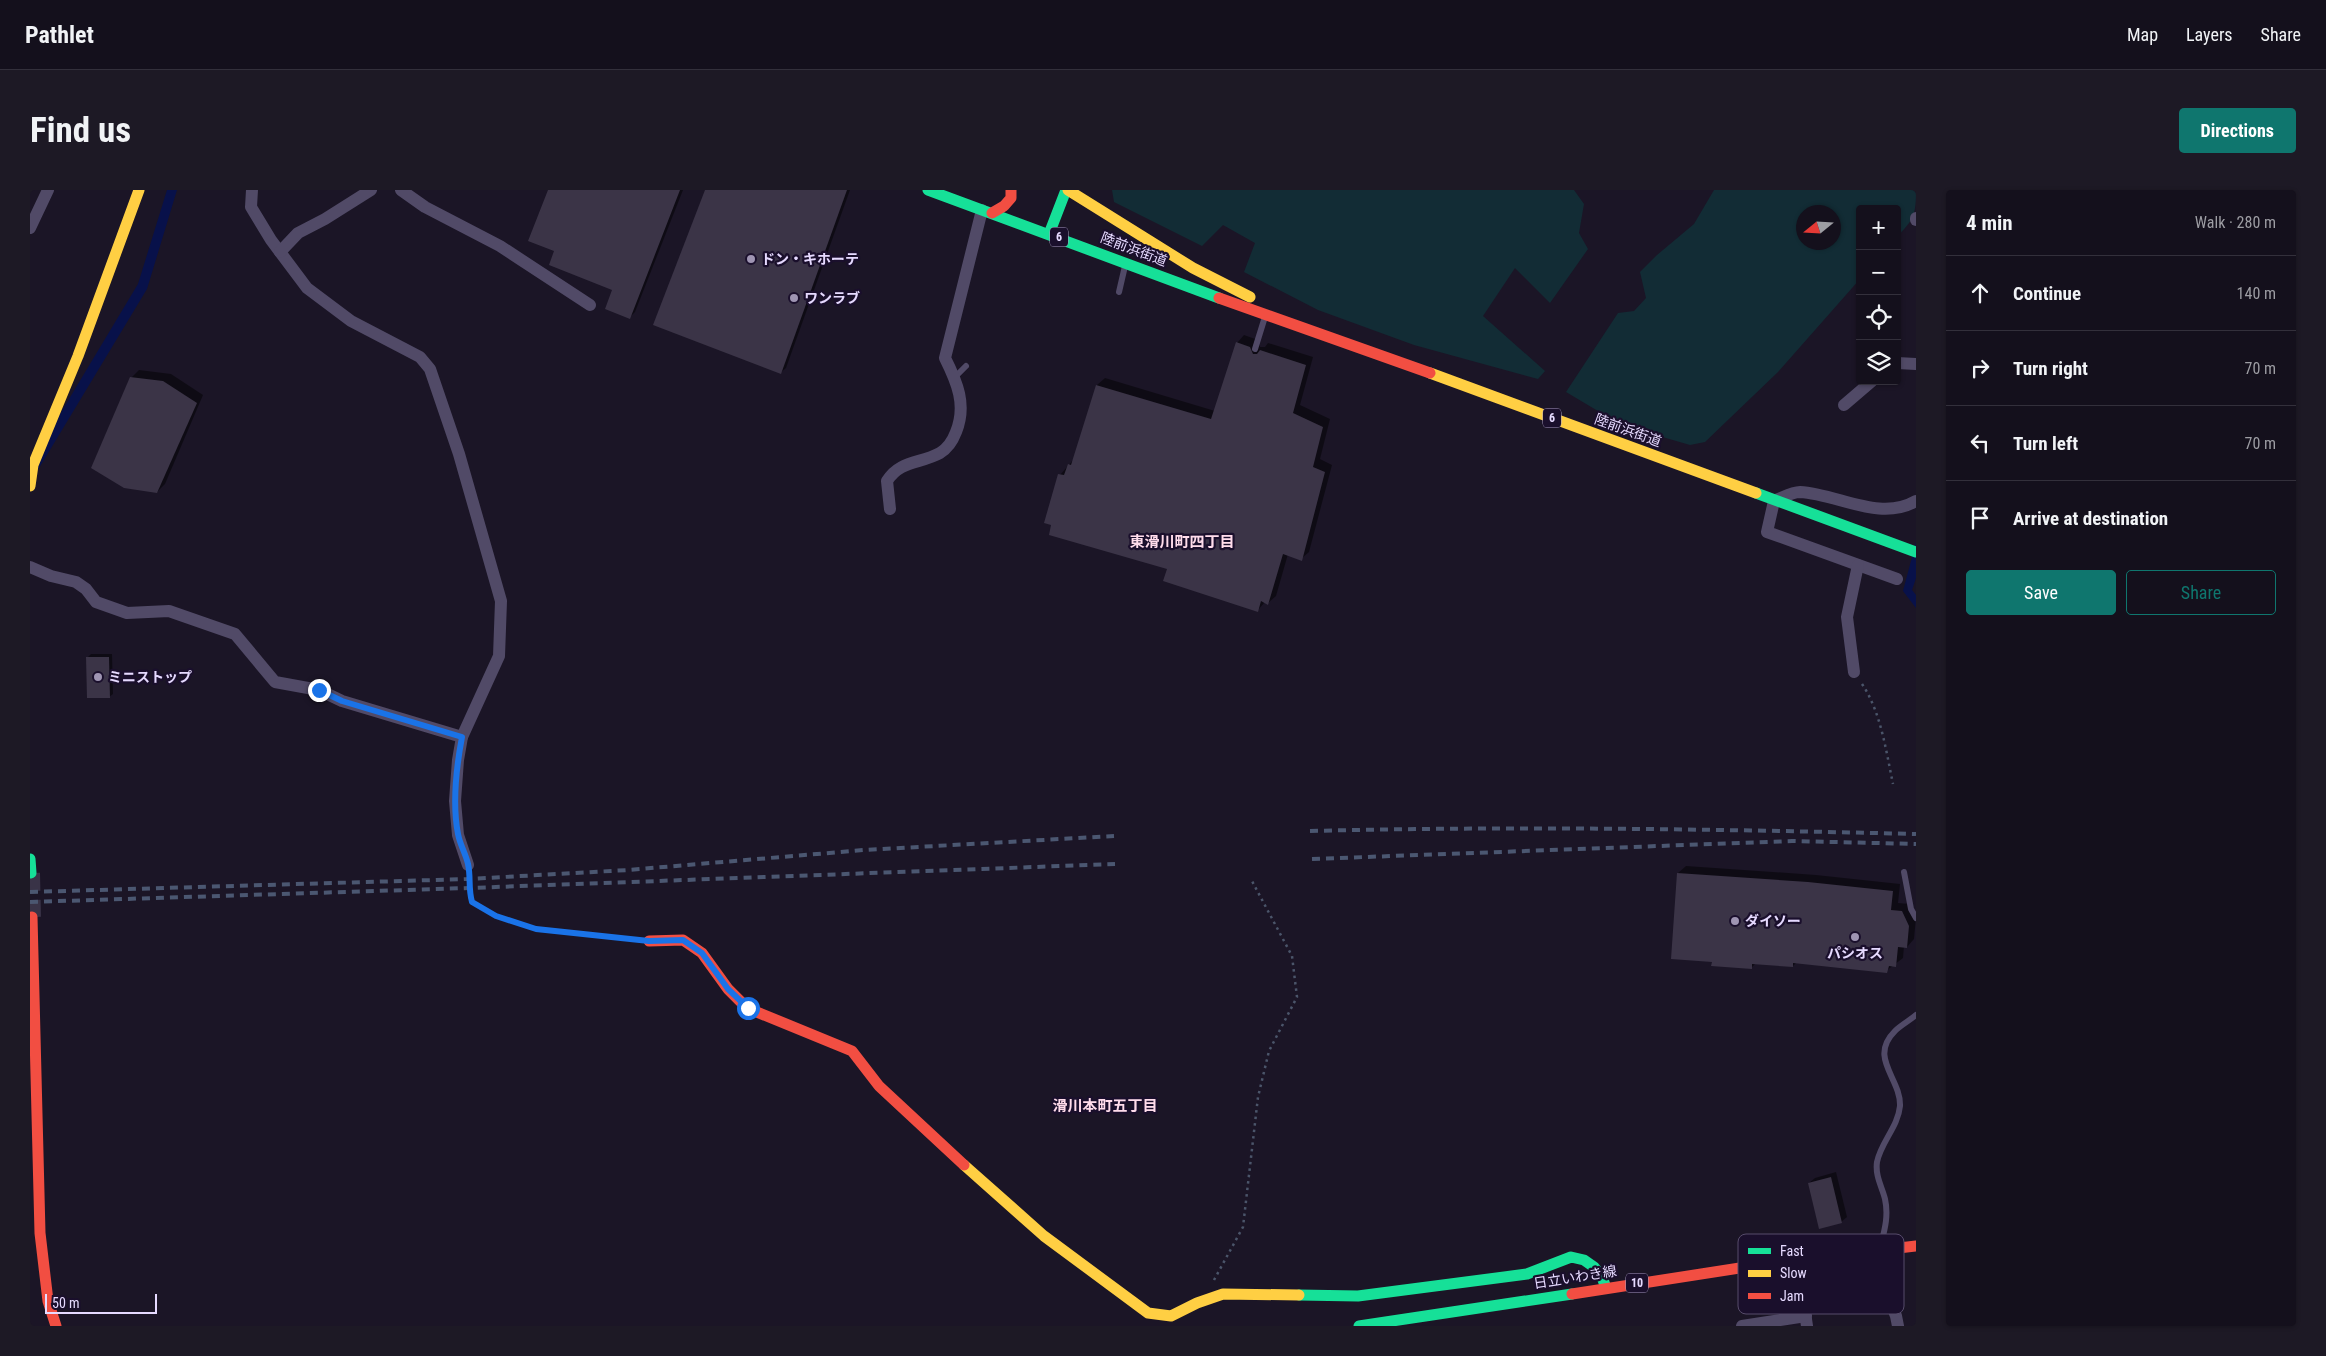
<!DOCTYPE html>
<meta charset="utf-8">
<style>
:root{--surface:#14101c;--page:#1d1925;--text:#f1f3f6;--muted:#9d9da3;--line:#33303b;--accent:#0f766e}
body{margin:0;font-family:"Roboto Condensed","Noto Sans JP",sans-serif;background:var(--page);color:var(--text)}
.controls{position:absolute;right:15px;top:15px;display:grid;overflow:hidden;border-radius:5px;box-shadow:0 1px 4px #0004}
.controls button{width:45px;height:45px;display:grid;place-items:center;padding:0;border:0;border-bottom:1px solid var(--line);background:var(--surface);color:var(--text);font:25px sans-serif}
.compass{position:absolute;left:1766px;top:15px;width:45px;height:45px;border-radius:50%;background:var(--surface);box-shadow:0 1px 4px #0004;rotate:252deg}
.scale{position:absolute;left:15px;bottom:12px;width:112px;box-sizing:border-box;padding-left:5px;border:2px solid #e6daff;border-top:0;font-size:14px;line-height:18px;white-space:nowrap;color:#e6daff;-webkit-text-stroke:4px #1a0f2c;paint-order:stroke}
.stop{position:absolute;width:15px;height:15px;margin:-11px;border:4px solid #1a73e8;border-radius:50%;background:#fff}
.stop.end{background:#1a73e8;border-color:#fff;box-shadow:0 1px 5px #0008}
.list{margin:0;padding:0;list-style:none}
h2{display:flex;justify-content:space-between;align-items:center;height:65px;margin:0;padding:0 20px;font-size:21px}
h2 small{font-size:16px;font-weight:400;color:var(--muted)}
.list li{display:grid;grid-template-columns:32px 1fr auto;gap:15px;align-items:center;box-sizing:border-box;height:75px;padding:0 20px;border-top:1px solid var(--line)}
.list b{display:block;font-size:19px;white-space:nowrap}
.list em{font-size:16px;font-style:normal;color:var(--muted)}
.actions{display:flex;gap:10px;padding:15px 20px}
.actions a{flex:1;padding:11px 0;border:1px solid var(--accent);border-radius:5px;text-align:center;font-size:18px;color:var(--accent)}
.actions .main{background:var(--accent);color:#fff}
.icon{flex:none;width:28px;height:28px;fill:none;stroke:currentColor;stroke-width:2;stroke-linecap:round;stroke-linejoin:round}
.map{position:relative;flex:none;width:1886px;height:1136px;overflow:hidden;border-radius:5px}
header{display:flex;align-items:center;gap:30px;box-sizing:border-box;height:70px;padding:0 25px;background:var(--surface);border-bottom:1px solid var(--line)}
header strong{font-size:24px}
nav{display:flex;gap:28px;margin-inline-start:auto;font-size:18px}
.intro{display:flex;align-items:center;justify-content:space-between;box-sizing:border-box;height:120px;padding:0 30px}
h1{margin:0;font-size:35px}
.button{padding:12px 22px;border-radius:5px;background:var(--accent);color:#fff;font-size:18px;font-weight:700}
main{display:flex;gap:30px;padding:0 30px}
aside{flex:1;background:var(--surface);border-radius:5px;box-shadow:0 1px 4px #0004}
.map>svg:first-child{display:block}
.green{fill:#122c35;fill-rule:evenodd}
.water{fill:#08114a}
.shadow{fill:#0007}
.building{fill:#3b3447}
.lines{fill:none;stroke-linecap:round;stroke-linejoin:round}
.secondary-tunnel{stroke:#393347;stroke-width:18;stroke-dasharray:18 9;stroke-linecap:butt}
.path{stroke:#4b556a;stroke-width:2.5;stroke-dasharray:2.5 4;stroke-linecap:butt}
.lane{stroke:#514a67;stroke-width:6}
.street{stroke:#514a67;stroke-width:12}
.fast{stroke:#16e098;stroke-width:11}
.slow{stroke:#ffcf43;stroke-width:11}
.jam{stroke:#f24e42;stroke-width:11}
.rail{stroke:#4b5771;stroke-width:4;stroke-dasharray:8 6;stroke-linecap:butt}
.route{stroke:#1a73e8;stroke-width:6}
.poi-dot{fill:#9f95b3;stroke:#1a0f2c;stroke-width:2}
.labels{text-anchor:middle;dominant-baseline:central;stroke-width:4.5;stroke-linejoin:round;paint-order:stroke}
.shield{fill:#1a0f2c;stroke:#a99dc0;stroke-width:1}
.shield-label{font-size:12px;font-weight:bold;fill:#e6daff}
.street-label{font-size:14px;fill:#e6daff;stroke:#1a0f2c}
.poi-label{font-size:14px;font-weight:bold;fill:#e6daff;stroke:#1a0f2c;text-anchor:start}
.neighbourhood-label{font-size:15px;font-weight:bold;fill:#ffdceb;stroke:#1a0f2c}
.key{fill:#1a0f2c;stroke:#574c6b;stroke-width:1}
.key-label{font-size:14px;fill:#e6daff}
</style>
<header>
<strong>Pathlet</strong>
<nav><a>Map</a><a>Layers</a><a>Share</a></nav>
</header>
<div class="intro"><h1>Find us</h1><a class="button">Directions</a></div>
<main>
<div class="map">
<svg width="1886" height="1136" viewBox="0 0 1886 1136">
<rect width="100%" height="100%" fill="#1b1526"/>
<g class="green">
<path d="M1082,0H1544L1554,14L1549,43L1558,59L1520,113L1485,78L1453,126L1515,181L1508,189L1384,155L1288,120L1214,82L1225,53L1193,35L1172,56L1084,12Z"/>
<path d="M1684,0H1886C1886,25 1884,29 1867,47V19H1830V89L1748,182L1675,252L1660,255L1605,239L1573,224L1536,202L1588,123L1604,121L1616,108L1610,82L1627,65L1664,34ZM1774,22H1804V52H1774Z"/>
</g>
<g class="water">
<path d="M137,0H147L117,99L0,293V274L108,94Z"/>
<path d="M1886,352V388L1882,400L1886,405V418L1873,401Z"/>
</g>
<g class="shadow">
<path d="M519,0H653L605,122L600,127Z"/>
<path d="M676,0H820L756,178L750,183Z"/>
<path d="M1214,145L1228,150L1230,157H1235L1238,153L1283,167L1270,215L1300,229L1290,269L1302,275L1279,362L1271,369L1258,364L1246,406L1238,413L1235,412L1227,421L1138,378L1030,285L1044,269L1067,195L1075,188L1185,221L1207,153Z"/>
<path d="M109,180L141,184L173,205L135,294L127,302L101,188Z"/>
<path d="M61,464H82L83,504L79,507L58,467Z"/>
<path d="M1656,676L1786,685L1870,694L1868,713L1879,714L1886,727L1884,749L1877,757L1874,756L1873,768L1856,781L1767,772L1763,776L1726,773L1721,778L1683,771L1648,683Z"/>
<path d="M1806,982L1817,1027L1811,1032L1779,993L1785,988Z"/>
</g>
<g class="building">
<path d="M518,0H650L600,129L575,119L582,100L519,75L524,61L498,51Z"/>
<path d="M675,0H817L751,184L623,135Z"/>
<path d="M1206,152L1220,157L1223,164H1227L1230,160L1276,175L1263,223L1293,237L1283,277L1295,282L1272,371L1253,364L1238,415L1231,411L1228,422L1133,391L1137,379L1019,345L1021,335L1014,333L1028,284L1034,285L1038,274L1041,275L1066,195L1181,229Z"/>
<path d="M100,187L133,191L167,213L127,303L94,298L61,278Z"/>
<path d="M56,467H79L80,508H57Z"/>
<path d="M1647,683L1778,692L1863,701L1861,720L1872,721L1879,736L1877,758L1868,757L1866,777L1859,776L1857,783L1763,773V777L1722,774V779L1681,776L1682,772L1641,769Z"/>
<path d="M1801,987L1812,1033L1789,1039L1778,993Z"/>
</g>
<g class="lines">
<path class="secondary-tunnel" d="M1,683L2,727"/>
<g class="path">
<path d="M1832,494C1851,522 1856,561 1863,594"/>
<path d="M438,687L442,713L466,725L506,739L605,749"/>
<path d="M1184,1090L1213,1037L1228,907L1239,861L1267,807L1262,766L1222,691"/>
</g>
<g class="lane">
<path d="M1089,102L1095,76"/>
<path d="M1225,159L1234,130"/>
<path d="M925,187L936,176"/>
<path d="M1874,682L1881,719L1886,728"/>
<path d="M1850,1058C1854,1042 1859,1027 1855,1009C1852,997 1845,986 1847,972C1851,952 1868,937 1870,916C1871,888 1838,868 1865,841C1871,835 1879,831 1886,825"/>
</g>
<g class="street">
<path d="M222,0L221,17L241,50L277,98L321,131L390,167L400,179L429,264L471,411L469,466L432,547L428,570L425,611L428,645L438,675"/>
<path d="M371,0L395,17L470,56L560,115"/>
<path d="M1886,28V30"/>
<path d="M0,38L18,0"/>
<path d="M250,62L268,43L295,29L341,0"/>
<path d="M1867,173L1886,174"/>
<path d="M1814,215L1842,191"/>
<path d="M860,319L857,291C870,270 890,274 910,263C918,258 923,250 926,242C937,215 927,192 915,168L952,20"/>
<path d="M0,377L21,386L46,392L56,399L66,412L97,423L139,421L205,444L245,492L289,500L312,511L432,547"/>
<path d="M1867,389L1737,342L1744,311C1752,308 1762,302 1770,302C1808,304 1850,332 1886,311"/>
<path d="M1824,482L1817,427L1828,375"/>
<path d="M1843,1060L1844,1070L1866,1126L1868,1136"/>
<path d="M1767,1069L1777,1136"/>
<path d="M1712,1136L1776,1126"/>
</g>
<g class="fast">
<path d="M898,0L1189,108"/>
<path d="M1019,44L1036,0"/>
<path d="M1726,303L1886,362"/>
<path d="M0,669L1,683"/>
<path d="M1269,1105L1328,1106L1497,1084L1541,1067L1554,1070L1564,1077L1572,1087L1576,1098"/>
<path d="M1329,1136L1542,1104"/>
</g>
<g class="slow">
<path d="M1038,0L1163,78L1220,107"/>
<path d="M1400,183L1726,303"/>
<path d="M0,296L3,275L48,166L109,0"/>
<path d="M934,975L1014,1046L1118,1123L1141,1126L1167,1113L1193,1104L1269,1105"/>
</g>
<g class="jam">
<path d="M962,23L974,16L981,8V0"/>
<path d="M1189,108L1400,183"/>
<path d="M2,727L10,1043L18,1111L26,1136"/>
<path d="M619,751L653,750L672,763L698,799L717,818L822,861L849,896L934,975"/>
<path d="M1542,1104L1742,1073L1886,1056"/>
</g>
<g class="rail">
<path d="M1280,641C1482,636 1684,639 1886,644"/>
<path d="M1282,669L1762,651L1886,654"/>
<path d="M0,702L438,689L598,680L834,660L1084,646"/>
<path d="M0,712L439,698L1085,674"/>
</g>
</g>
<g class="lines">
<path class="route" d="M289,500L312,511L432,547C426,579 422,613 428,644C430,655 436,664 438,674C441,687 438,698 442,712L466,726L506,739L619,751L653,750L672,763L698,799L718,818"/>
</g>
<g class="poi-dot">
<circle cx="721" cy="69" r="5"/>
<circle cx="764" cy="108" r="5"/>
<circle cx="68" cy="487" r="5"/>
<circle cx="1705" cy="731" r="5"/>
<circle cx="1825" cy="747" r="5"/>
</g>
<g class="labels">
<g class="shield">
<rect x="1020" y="37.5" width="18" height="19" rx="4"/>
<rect x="1513" y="218.5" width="18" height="19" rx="4"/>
<rect x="1596" y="1083.5" width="22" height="19" rx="4"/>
</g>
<g class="shield-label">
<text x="1029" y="47">6</text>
<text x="1522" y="228">6</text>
<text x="1607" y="1093">10</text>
</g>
<g class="street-label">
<text transform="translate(1104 59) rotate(21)">陸前浜街道</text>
<text transform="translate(1598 240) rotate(20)">陸前浜街道</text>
<text transform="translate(1545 1087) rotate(-9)">日立いわき線</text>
</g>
<g class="poi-label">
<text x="731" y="69">ドン・キホーテ</text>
<text x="774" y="108">ワンラブ</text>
<text x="78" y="487">ミニストップ</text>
<text x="1715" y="731">ダイソー</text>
<text x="1825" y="763" text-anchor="middle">パシオス</text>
</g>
<g class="neighbourhood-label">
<text x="1152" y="352">東滑川町四丁目</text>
<text x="1075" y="916">滑川本町五丁目</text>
</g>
</g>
<rect x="1708" y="1044" width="166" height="80" rx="8" class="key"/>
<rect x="1718" y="1058" width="23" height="6" fill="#16e098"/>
<rect x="1718" y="1080" width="23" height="7" fill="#ffcf43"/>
<rect x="1718" y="1103" width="23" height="6" fill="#f24e42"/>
<g class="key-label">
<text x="1750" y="1066">Fast</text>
<text x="1750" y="1088">Slow</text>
<text x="1750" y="1111">Jam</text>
</g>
</svg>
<div class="controls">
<button>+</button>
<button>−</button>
<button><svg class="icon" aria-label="locate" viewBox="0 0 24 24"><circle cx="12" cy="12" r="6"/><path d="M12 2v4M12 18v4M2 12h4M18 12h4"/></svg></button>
<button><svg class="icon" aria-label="layers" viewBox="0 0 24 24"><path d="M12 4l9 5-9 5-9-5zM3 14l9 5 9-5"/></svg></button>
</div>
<svg class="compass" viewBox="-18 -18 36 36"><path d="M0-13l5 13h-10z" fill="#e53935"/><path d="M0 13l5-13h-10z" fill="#9d9da3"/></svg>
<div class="scale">50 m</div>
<div class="stop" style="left:718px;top:818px"></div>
<div class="stop end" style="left:289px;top:500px"></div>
</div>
<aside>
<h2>4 min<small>Walk · 280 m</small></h2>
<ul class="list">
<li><svg class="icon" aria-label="ahead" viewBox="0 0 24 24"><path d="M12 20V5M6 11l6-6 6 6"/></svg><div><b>Continue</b></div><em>140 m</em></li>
<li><svg class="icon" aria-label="right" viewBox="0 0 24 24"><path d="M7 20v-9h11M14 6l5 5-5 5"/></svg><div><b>Turn right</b></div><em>70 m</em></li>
<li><svg class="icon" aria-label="left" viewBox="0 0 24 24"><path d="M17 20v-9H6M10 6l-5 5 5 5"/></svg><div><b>Turn left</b></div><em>70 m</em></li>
<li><svg class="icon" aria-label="arrive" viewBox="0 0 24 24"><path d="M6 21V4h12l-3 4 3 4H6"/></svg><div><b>Arrive at destination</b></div></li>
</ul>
<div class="actions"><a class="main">Save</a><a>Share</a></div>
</aside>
</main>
